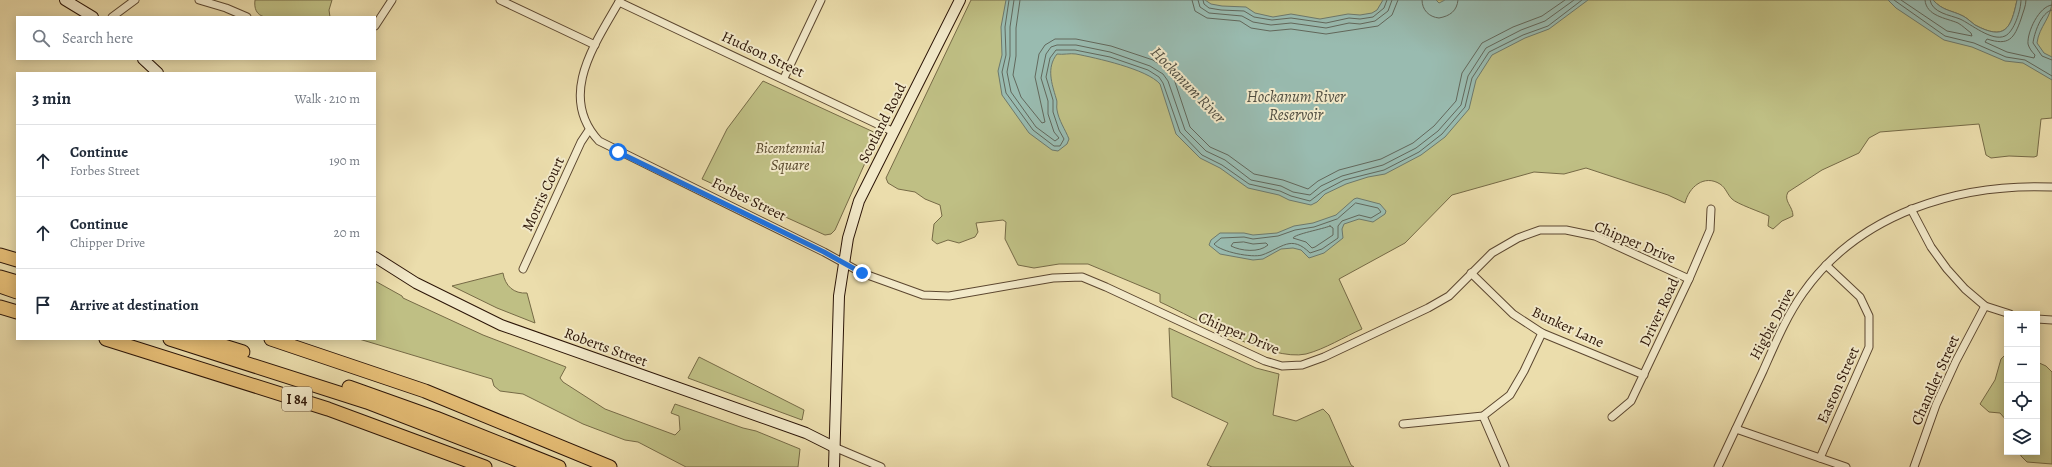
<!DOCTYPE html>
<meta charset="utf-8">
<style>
:root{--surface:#fff;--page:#f2f2f3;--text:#1f2937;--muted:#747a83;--line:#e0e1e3}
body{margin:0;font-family:Alegreya,serif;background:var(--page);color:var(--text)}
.controls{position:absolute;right:12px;bottom:12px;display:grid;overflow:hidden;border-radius:0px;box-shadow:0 2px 10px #0003}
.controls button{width:36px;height:36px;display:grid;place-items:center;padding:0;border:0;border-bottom:1px solid var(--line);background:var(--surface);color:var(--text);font:20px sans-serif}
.stop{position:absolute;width:12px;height:12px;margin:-9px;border:3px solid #1a73e8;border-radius:50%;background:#fff}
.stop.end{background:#1a73e8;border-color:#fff;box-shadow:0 1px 4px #0008}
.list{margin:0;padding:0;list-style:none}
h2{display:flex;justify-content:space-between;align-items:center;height:52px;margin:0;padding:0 16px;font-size:17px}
h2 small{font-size:13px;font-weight:400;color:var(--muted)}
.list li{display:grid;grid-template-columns:26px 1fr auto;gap:12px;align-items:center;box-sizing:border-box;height:72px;padding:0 16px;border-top:1px solid var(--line)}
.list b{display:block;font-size:15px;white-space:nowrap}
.list p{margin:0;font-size:13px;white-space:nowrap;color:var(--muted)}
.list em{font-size:13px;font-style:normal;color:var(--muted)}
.icon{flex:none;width:22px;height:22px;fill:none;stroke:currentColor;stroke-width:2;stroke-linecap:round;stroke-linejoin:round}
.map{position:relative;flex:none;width:2052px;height:467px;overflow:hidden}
.search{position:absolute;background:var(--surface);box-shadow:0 2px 10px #0003;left:16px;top:16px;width:360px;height:44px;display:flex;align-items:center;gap:10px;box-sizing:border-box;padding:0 14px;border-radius:0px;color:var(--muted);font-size:15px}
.panel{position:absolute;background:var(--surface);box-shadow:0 2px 10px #0003;left:16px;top:72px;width:360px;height:268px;border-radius:0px}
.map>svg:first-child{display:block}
.green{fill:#bfbf84;stroke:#766a46}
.water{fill:#99bbb0;stroke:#6d796c}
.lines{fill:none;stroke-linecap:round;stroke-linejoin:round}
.shore{stroke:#62685c;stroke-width:1}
.street-casing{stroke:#5c4730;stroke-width:9}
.secondary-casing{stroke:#2c1507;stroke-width:12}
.highway-casing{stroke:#2c1507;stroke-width:15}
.street{stroke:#f2e9c9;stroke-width:7}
.secondary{stroke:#f2e9c9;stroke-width:10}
.highway{stroke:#e6be76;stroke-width:13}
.route{stroke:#1a73e8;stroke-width:5}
.labels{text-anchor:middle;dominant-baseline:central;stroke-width:4;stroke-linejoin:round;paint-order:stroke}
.shield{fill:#f2e9c9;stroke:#675541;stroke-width:1}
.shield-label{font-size:14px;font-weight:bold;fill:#2c1507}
.street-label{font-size:15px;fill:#2c1507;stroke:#f2e9c9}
.park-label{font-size:15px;font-style:italic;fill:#58482c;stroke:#f2e9c9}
.water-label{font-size:16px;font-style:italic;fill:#524f42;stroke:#f2e9c9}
</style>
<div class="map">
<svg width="2052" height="467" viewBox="0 0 2052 467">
<rect width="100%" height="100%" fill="#ebddac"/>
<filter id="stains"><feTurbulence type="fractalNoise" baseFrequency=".005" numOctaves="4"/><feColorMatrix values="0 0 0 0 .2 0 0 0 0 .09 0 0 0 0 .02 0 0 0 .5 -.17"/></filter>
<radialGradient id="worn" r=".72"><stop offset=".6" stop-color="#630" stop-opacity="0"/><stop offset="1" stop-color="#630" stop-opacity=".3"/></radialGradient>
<g class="green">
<path d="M255,0H332L329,10L330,17C314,17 279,20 265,17C256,15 254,8 255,0Z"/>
<path d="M971,0H1914L2001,45L2052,0V118L2041,119L2037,156L2034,157L2009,156L1991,158L1986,155L1979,124L1880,132L1869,138L1859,153L1822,170L1788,192C1783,201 1793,206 1793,216L1782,221L1773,229L1768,226L1769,216C1761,212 1737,204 1732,199C1727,194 1726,188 1720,184C1704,174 1689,187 1685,203L1668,195L1586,168L1564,174L1534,172L1452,195L1405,243L1339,279L1362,329C1344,337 1325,349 1306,354C1270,362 1195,318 1160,302V294L1088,264H1059L1034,268L1018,265L1005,239L1006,222L1003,220L976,223L978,232L975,237L959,243L948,240L937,244L932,240L934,224L942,216L940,205L925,199L915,192L898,189L888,183L886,178Z"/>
<path d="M1933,0H2017C2011,29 2005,41 1975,25C1971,22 1967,18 1963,16C1951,10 1943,11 1933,0Z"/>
<path d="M763,81L878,134L835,230L831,234L825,235L702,179L727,129Z"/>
<path d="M503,273C505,286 514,294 527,293L535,323L497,308L452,286Z"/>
<path d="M375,281L402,296L403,298L483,335L566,367L560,378L563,382L605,409L675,435L680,430L679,416L671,413L675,404L743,428L756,431L800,449L798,467H686L638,442L625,440L583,424L523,394L500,391L494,386L492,379L359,339H375Z"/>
<path d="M1169,328L1256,368L1279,374L1273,415L1296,421L1323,409L1329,415L1351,465L1354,467H1212L1207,465L1228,423L1172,397Z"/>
<path d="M2005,355L2007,356V421L2000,413L1989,412L1980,404L1995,380L2001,359Z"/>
<path d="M699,357L804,410L802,420L688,378Z"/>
<path d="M2037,362L2046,366L2052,372V464L2027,462L2021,456L2020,452H2037Z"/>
</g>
<g class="water">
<path d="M1006,0H1205L1211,4L1222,6L1246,7L1255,13L1273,17L1291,14L1320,19L1348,14L1360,15L1372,13L1377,10L1383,0H1436L1439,3L1445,0H1588L1549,29L1525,38L1492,55L1476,80L1469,109L1445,137L1421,155L1385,174L1368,177L1346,184L1325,194L1317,202L1311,205L1289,200L1279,195L1248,188L1220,168L1200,158L1176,134L1160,84C1147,69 1096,58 1076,54C1070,53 1063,55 1057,54C1046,68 1052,84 1056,98C1058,102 1056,106 1057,110C1059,121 1065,129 1069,139L1067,144L1058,151L1052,150L1029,133L1002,95L998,71L1002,55L1001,27Z"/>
<path d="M1888,0H1933C1943,11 1951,10 1963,16C1967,18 1971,22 1975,25C2005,41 2011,29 2017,0H2052C2052,18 2039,26 2037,43L2044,53L2052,57V80L2023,63L2005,61L1972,47L1944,40L1896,8Z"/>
<path d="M1357,198L1380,204L1386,211L1385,214L1373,222L1359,219L1344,224L1342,229L1343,238L1324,253L1309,258L1301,250L1293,248L1281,249L1263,259L1253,260L1220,254L1209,245L1211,240L1220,233H1244L1253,235L1277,233L1294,226L1313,223L1336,215L1354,199Z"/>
</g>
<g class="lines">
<g class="shore">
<path d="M1009,0L1005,27L1006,55L1002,72L1006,93L1033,130L1054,146H1060L1064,139L1059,130L1053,112V100L1046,77L1050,58L1056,50H1075L1110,57L1148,70L1159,77L1163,83L1180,132L1202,155L1222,165L1249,184L1280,191L1291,196L1310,201L1323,191L1344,180L1384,170L1419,152L1442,134L1465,107L1472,78L1489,52L1523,35L1548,26L1582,0"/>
<path d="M1014,0L1010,27V56L1007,72L1011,92L1036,127L1055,141L1059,138L1054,132L1048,114V101L1041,78L1046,54L1051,47L1057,45H1076L1110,52L1150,66L1163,74L1168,81L1185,130L1206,151L1225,160L1251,180L1281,186L1293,192L1310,195L1321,186L1342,176L1383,165L1416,148L1438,131L1461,105L1468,76L1486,48L1521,30L1545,21L1574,0"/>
<path d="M1020,0L1016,28V56L1013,75L1021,97L1042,123L1045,122L1035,77L1039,54L1045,45L1055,39H1076L1111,46L1153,60L1167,70L1174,79L1190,127L1210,147L1228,155L1254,174L1283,180L1308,189L1318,181L1339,170L1381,159L1413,143L1434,126L1456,101L1462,73L1482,43L1513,27L1542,16L1565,0"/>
<path d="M1192,0L1195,11L1207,18L1240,21L1251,28L1270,31L1291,29L1326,34L1378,26L1392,15L1398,0"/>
<path d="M1198,0L1200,7L1209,13L1242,16L1253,22L1271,25L1291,23L1326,28L1349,23L1360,24L1375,21L1388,11L1392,0"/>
<path d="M1203,0L1204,4L1209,8L1221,10L1244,11L1254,17L1272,20L1291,18L1326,23L1349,18L1360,19L1373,17L1384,8L1387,0"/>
<path d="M1422,0C1422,10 1429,17 1439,18C1450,16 1457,11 1458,0"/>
<path d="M1894,0L1945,36L1974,43L2006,57L2025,60L2052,76"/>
<path d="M1901,0L1947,31L1972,36L1971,33C1967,30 1963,26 1958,23C1946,18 1926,16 1925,0"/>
<path d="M1930,0C1932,13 1950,15 1960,19C1971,24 1992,42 2005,36C2014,32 2021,10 2021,0"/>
<path d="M2026,0C2026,6 2023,12 2021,19C2014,39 2009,46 1987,39L1985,42L2007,52L2034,58L2035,55C2032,52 2029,48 2028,44C2027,32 2039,6 2052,5"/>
<path d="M2052,10C2041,12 2034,34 2033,43L2042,56L2052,60"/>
<path d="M1356,203L1378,208L1381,212L1371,218L1359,215L1342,221L1338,226V238L1322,249L1310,253C1291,234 1282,248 1262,255C1252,258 1221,252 1214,244L1221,238L1244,237L1253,239L1278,236L1295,230L1314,227L1337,219Z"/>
<path d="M1330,226L1333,228V235L1315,247L1312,248L1306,242L1293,238C1295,234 1323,229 1330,226Z"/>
<path d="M1244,242L1253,244L1266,243L1268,245C1259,253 1241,251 1231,246L1233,243Z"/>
</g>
<defs>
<g id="street">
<path d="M199,0L226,8L247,17"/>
<path d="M500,0L595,45"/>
<path d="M620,0C595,44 557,96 599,141L824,252L862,273L923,295L949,296L1053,278L1082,277L1106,287L1265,361L1282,366L1302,365L1324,357L1428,308L1449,296L1492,253L1518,238L1540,230H1566L1595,236L1689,279"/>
<path d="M619,2L894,132"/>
<path d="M112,17L135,0"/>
<path d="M375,26L392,0"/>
<path d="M784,78L821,0"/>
<path d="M1911,209L1931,247L1947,269L1965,289L1985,306L2010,314"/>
<path d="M523,269L581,142L589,130"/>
<path d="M1471,273L1513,314L1542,333L1644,375"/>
<path d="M2037,319L2052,320"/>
<path d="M1483,416L1505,467"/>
<path d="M1612,417L1631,401L1689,279L1710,230L1711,209"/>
<path d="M1403,424L1483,416L1510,395L1524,371L1542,333"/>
<path d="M1736,429L1846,467"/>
<path d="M834,447L881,467"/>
<path d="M1820,458L1869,347V316L1860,297L1826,265"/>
<path d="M1718,467C1733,435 1748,403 1763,371C1775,344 1786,317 1803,293C1859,213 1959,183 2052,187"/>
<path d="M1914,467L1936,405L1956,361L1985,306"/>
</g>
<g id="secondary">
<path d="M65,0L93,17"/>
<path d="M143,59L158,73"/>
<path d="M375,257L416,283L501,325L806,433L834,447"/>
<path d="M834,467L839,296L848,238L859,201L960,0"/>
</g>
<g id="highway">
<path d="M0,255L17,260"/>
<path d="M0,277L17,282"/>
<path d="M0,286L17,292"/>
<path d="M0,307L17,312"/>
<path d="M106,339L328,409L485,467"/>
<path d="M170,339L367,402L535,467"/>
<path d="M201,339L243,352"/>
<path d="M271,339L425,391L610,467"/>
<path d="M349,387L436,418L559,467"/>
</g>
</defs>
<use href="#street" class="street-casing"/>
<use href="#secondary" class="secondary-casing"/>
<use href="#highway" class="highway-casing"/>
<use href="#street" class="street"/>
<use href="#secondary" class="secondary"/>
<use href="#highway" class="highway"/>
</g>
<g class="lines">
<path class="route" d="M618,152L824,252L862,273"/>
</g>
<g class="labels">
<rect class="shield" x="282" y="387" width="30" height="24" rx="3"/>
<g class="shield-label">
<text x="297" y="399">I 84</text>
</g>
<g class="street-label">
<text transform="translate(763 54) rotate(25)">Hudson Street</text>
<text transform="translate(882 123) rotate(-63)">Scotland Road</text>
<text transform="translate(543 194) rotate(-65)">Morris Court</text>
<text transform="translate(749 199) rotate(26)">Forbes Street</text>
<text transform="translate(1635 242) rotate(23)">Chipper Drive</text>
<text transform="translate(1659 312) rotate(-65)">Driver Road</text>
<text transform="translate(1772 324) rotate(-62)">Higbie Drive</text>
<text transform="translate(1568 327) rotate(25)">Bunker Lane</text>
<text transform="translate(1239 333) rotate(23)">Chipper Drive</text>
<text transform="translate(606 347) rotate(20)">Roberts Street</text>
<text transform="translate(1935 380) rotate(-66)">Chandler Street</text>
<text transform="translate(1838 385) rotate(-66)">Easton Street</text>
</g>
<g class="park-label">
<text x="790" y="148">Bicentennial<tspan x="790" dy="17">Square</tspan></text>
</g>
<g class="water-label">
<text transform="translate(1188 85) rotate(46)">Hockanum River</text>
<text x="1296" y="97">Hockanum River<tspan x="1296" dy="18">Reservoir</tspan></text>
</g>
</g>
<rect width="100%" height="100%" filter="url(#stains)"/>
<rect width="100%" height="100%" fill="url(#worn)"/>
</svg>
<div class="controls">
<button>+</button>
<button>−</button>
<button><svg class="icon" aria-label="locate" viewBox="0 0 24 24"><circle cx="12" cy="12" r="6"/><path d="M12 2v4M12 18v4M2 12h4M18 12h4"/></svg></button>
<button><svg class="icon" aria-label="layers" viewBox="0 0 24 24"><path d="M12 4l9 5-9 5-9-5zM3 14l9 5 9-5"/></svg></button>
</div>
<div class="stop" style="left:618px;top:152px"></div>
<div class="stop end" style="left:862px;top:273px"></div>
<div class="search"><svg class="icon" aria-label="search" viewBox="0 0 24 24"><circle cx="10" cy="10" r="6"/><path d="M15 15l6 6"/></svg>Search here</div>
<section class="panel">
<h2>3 min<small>Walk · 210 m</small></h2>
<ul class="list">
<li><svg class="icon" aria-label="ahead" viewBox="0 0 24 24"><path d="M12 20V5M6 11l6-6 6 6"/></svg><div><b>Continue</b><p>Forbes Street</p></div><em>190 m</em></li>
<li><svg class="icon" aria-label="ahead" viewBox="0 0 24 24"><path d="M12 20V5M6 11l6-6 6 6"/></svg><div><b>Continue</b><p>Chipper Drive</p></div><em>20 m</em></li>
<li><svg class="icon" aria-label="arrive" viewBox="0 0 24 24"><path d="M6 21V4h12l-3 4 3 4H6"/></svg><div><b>Arrive at destination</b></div></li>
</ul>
</section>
</div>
